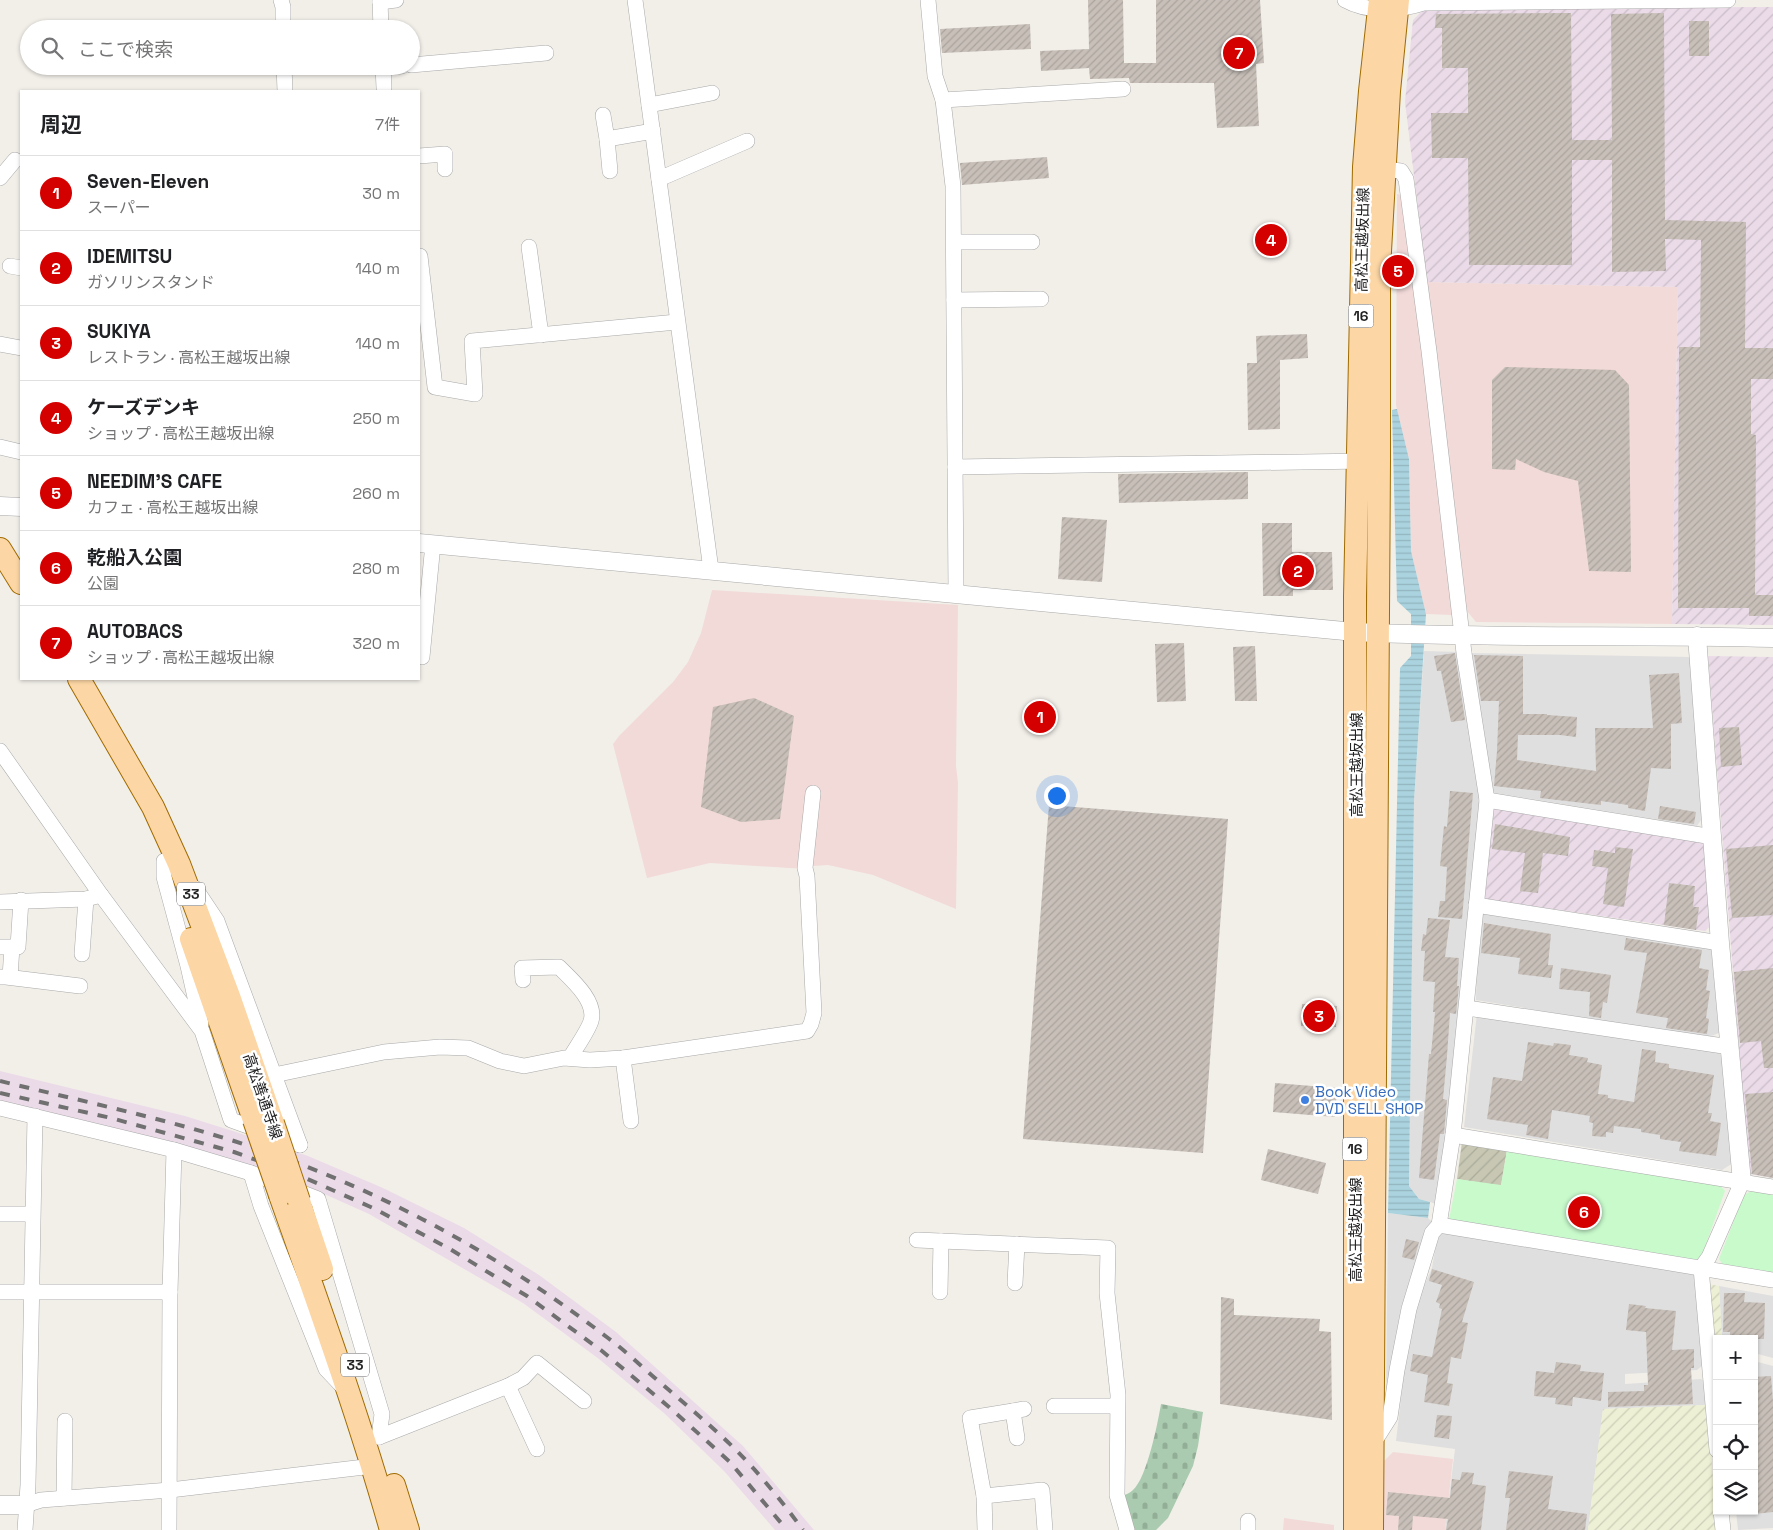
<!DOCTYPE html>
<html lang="ja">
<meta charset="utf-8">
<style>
:root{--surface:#fff;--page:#f2f2f2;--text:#202124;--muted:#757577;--line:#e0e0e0;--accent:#d40000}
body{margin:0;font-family:"Space Grotesk","Noto Sans JP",sans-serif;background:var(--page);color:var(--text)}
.controls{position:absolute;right:15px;bottom:15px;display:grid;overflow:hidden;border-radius:0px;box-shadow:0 1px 4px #0004}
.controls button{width:45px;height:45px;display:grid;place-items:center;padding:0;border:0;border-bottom:1px solid var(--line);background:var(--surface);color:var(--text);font:25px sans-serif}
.you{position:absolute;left:1056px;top:795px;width:18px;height:18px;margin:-12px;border:4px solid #fff;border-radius:50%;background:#1a73e8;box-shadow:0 0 0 8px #1a73e833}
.badge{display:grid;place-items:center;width:32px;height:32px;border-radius:50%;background:var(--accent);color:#fff;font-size:16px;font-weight:700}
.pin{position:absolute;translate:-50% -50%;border:2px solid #fff;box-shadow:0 1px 5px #0006}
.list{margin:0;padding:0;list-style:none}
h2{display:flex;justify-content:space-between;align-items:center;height:65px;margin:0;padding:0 20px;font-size:21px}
h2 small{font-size:16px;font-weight:400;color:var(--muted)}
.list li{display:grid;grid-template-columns:32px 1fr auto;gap:15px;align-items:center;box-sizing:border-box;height:75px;padding:0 20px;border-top:1px solid var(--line)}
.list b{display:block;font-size:19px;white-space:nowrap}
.list p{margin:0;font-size:16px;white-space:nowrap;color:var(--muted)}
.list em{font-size:16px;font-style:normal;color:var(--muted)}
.icon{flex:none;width:28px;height:28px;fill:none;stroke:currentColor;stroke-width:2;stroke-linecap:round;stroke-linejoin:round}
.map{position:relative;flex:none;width:1773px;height:1530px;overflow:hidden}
.search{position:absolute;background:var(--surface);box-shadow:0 1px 4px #0004;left:20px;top:20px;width:400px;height:55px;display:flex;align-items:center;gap:12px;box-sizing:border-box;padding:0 18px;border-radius:28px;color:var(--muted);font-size:19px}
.panel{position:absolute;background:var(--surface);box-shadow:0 1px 4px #0004;left:20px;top:90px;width:400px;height:590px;border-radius:0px}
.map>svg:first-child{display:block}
.residential{fill:#e0dfdf}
.commercial{fill:#f2dad9}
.industrial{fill:url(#industrial-furrows)}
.railway{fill:#ebdbe8}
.construction{fill:url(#construction-furrows)}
.farmland{fill:url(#farmland-furrows)}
.cemetery{fill:url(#cemetery-stones)}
.park{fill:#c8facc}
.water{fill:url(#water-rules)}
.building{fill:url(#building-hatch)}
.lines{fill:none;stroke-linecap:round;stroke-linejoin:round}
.minor-casing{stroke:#a9a9a9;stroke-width:16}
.tertiary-casing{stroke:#a9a9a9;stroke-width:19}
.primary-casing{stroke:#a06b00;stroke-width:24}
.minor{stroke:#fff;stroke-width:15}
.tertiary{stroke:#fff;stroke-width:18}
.primary{stroke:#fcd6a4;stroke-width:22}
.rail{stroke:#707070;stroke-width:4;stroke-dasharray:10 10;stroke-linecap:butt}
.primary-bridge-casing{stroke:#a06b00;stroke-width:24;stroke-linecap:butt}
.primary-bridge{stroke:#fcd6a4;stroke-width:22}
.shop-dot{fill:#3f7fe0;stroke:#fff;stroke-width:2}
.labels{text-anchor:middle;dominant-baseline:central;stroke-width:5;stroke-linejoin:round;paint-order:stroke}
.shield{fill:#fff;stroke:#646464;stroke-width:1}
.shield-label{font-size:14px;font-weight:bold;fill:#222}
.street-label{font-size:15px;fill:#222;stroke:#fff}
.shop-label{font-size:15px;fill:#366cbe;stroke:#fff;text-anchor:start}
</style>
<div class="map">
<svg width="1773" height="1530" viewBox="0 0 1773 1530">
<defs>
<pattern id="industrial-furrows" width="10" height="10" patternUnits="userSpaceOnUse" patternTransform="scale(1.25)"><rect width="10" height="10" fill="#ebdbe8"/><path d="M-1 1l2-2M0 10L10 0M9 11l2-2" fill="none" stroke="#c9bcc7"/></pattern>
<pattern id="construction-furrows" width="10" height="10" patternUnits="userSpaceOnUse" patternTransform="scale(1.25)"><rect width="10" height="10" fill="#c7c7b4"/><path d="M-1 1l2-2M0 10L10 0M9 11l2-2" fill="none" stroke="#abab9a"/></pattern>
<pattern id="farmland-furrows" width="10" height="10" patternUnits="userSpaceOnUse" patternTransform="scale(1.25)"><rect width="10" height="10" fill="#eef0d5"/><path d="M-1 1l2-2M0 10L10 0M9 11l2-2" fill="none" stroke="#ccceb7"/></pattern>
<pattern id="cemetery-stones" width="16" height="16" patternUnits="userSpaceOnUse" patternTransform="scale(1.25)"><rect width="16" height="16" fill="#aacbaf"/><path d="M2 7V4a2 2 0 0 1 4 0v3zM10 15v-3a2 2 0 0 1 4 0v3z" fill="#92ae96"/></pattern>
<pattern id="water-rules" width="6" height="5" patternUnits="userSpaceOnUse" patternTransform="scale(1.25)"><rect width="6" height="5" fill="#aad3df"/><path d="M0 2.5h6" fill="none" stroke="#92b5bf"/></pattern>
<pattern id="building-hatch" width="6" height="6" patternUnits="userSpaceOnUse" patternTransform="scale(1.25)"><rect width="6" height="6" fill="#c7bfb8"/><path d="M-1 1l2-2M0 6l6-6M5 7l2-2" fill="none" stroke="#aba49e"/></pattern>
</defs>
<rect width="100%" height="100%" fill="#f2efe9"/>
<g class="residential">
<path d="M1424,651L1459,652L1481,787L1448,1134L1437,1204L1419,1199L1409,1186L1414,801Z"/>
<path d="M1469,653L1691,657L1703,817L1697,826L1489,792Z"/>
<path d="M1483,911L1711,948L1719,1033L1706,1038L1476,1000L1477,957Z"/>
<path d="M1477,1014L1717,1051L1723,1058L1733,1163L1722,1170L1464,1127Z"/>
<path d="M1388,1213L1428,1218L1432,1222L1406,1305L1386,1394Z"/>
<path d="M1442,1233L1695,1273L1704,1364L1697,1370L1625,1374V1384L1701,1379L1706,1383L1707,1405L1603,1409L1588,1530H1445L1455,1449L1396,1441L1411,1315L1432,1268L1437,1239Z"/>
<path d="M1719,1286L1773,1296V1358L1754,1353V1339H1722Z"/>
<path d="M1754,1361L1773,1366V1528L1738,1530L1736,1511H1754Z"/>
</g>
<g class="commercial">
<path d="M1397,194L1405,195L1452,615L1426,614L1411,551L1409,459L1396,405Z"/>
<path d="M1427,282L1678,287L1672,624L1476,622L1467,611Z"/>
<path d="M712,590L958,605L956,766L958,783L956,909L873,875L828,865L812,866L805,869L710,863L647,878L613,744L619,736L673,682L688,662L701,633Z"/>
<path d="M1393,1452L1453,1459L1445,1530H1383V1462Z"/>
<path d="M1284,1518L1334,1525V1530H1283Z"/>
</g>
<g class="industrial">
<path d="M1773,7V625L1672,624L1678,287L1427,282L1405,102L1413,20L1425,8Z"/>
<path d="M1708,656L1773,657V1178L1749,1174Z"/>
<path d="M1493,807L1699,839L1705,846L1710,926L1705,931L1484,899Z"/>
</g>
<path class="railway" d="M0,1071L185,1116L236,1132L308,1156L383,1188L464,1228L539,1275L616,1332L743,1446L814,1530H775L724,1471L665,1414L599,1359L523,1303L369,1214L302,1184L0,1103Z"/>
<path class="construction" d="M1462,1142L1507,1150L1501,1186L1457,1179Z"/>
<g class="farmland">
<path d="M1708,1284L1719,1286L1722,1339H1717V1344H1715Z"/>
<path d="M1707,1405L1717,1530H1588L1603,1409Z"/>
</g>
<path class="cemetery" d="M1161,1404L1203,1412L1198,1446L1193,1466L1168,1518L1156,1530H1129L1123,1496C1126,1494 1130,1493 1133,1490C1147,1478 1158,1422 1161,1404Z"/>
<g class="park">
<path d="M1507,1150L1718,1183L1725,1191L1701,1258L1694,1260L1449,1220L1457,1179L1501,1185Z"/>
<path d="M1755,1189L1773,1193V1274L1724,1266L1719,1259L1744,1195Z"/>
</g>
<path class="water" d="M1397,409L1409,459L1411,551L1426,614L1414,801L1409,1186L1419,1199L1430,1202L1428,1218L1388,1213L1400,668L1411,656V614L1397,601L1392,410Z"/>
<g class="building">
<path d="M1088,0H1123L1124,63H1156V0H1260L1264,63L1256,64L1259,126L1217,128L1214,83H1130L1129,78L1090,79L1089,68L1041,71L1040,51L1089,49Z"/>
<path d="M1571,13L1572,140H1612L1611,14L1664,13L1665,220L1746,222L1745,348H1773V379H1751V434L1756,435L1755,595H1773V616H1749V608H1678L1679,347H1700L1701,240L1665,239L1666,271L1612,272V160H1572V265H1469L1468,158H1432L1431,113H1468V68H1442V28H1435L1436,14Z"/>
<rect x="1689" y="21" width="20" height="35"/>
<path d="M1030,24L1031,49L942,53L940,29Z"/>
<path d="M1047,157L1049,178L962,185L960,163Z"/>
<path d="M1307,334L1308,358L1280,360V429L1248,430L1247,363H1257L1256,336Z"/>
<path d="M1505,367L1615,370L1629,385L1631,572L1589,571L1578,481L1544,472L1516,459L1515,470L1492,469V380Z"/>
<path d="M1248,472V499L1119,503L1118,474Z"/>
<path d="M1062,517L1107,520L1102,582L1058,579Z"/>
<path d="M1262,523H1292V552H1332L1333,590H1293V596H1263Z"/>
<path d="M1184,643L1186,701L1157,702L1155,644Z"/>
<path d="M1255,646L1257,701H1235L1233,647Z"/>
<path d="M1455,653L1465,720L1451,722L1441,671H1437L1434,656Z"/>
<path d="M1474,655L1523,656V714H1547V715L1577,717L1576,737L1560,735H1518L1517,760L1596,771L1595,728H1653L1649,675L1679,673L1682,723L1671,724V769L1651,768L1645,811L1628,808V805L1601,801V805L1540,798L1541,791L1494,786L1497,751L1499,701H1481Z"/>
<path d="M754,698L794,716L780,819L741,822L701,807L713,707Z"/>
<path d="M1739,727L1742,765L1721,767L1719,728Z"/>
<path d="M1450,791L1473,793L1462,919L1438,917L1440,901H1445L1447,867L1440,866L1444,826L1447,827Z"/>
<path d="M1049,805L1228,819L1203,1153L1023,1139Z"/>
<path d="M1660,806L1696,812L1694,824L1658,819Z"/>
<path d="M1495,824L1570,837L1568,856L1543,853L1538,893L1520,891L1525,853L1492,849Z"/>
<path d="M1773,845V915L1732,918L1726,849Z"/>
<path d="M1615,847L1633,849L1624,907L1603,904L1608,868L1592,866L1594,850L1615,853Z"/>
<path d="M1669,883L1695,886L1693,907H1699L1696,930L1664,925Z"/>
<path d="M1428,918L1450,920L1445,957L1459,958L1457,986H1459L1456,1014L1450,1013L1447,1056L1443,1099L1447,1100L1444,1134H1440L1434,1180L1419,1178L1429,1054H1431L1435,1012H1433L1435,982L1423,981L1425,951H1421L1423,934L1426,935Z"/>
<path d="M1484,923L1551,934L1548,965H1553L1551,978L1518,974L1520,958L1481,953Z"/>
<path d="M1626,938L1702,950L1699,968L1709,970L1706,990L1710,991L1706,1018L1709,1019L1707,1034L1666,1028L1668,1018L1636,1013L1647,953L1624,950Z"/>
<path d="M1561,968L1611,975L1607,1003L1603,1002L1601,1018L1589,1016L1590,992L1559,989Z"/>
<path d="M1773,968V1068H1764L1761,1041L1740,1043L1734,972Z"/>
<path d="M1302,1004L1337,1006L1336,1027L1301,1026Z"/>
<path d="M1528,1042L1553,1046L1554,1043L1571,1045L1569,1055L1588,1058L1587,1062L1602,1065L1598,1094L1608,1095V1098L1634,1102L1642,1049L1656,1051L1655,1062L1669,1064V1068L1714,1075L1708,1113H1712L1710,1121L1721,1123L1716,1156L1679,1151L1681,1142L1660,1139V1135L1641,1132V1129L1614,1126L1613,1133L1606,1132V1137L1592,1136L1593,1123L1589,1122L1590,1116L1552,1110L1548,1139L1526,1135L1528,1125L1487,1119L1493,1077L1522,1081Z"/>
<path d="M1275,1083L1337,1088L1335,1117L1273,1112Z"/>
<path d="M1773,1092V1178L1752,1174L1745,1094Z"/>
<path d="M1268,1149L1326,1163L1318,1194L1261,1180Z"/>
<path d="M1406,1239L1419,1242L1414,1260L1402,1257Z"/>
<path d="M1432,1269L1474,1282L1462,1322L1468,1323L1461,1359L1451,1357L1447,1383L1453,1384L1449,1406L1424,1402L1428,1375L1410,1371L1413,1354L1432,1357L1442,1309L1439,1308L1440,1304L1436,1302L1442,1285L1429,1281Z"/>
<path d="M1724,1293H1745L1744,1302L1765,1303L1764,1339H1730V1332H1723Z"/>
<path d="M1221,1297L1234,1299V1315L1320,1319L1319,1331L1331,1332L1332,1420L1220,1404Z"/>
<path d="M1629,1304L1646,1306L1645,1308L1676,1311L1672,1350L1694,1349V1368H1691L1693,1404L1608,1407V1392L1644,1391V1385H1648L1646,1332L1626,1330Z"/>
<path d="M1556,1362L1581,1365L1580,1371L1604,1373L1601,1401L1573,1397L1572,1406L1555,1404L1556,1398L1534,1396L1536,1371L1554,1373Z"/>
<path d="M1771,1376L1773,1401V1512L1754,1514V1480L1758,1479L1754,1422V1377Z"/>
<path d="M1437,1415L1452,1416L1449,1439L1434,1437Z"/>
<path d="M1509,1471L1553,1476L1548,1509L1587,1514L1585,1530H1506L1510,1498H1505Z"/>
<path d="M1462,1472L1474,1473L1472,1484L1486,1486L1481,1530H1446L1448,1519L1413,1516L1412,1530H1398L1399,1516L1386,1515L1388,1492L1450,1498L1452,1479L1460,1480Z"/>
</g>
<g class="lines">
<defs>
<g id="minor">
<path d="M281,0L283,7V29"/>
<path d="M380,0L381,29"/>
<path d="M635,0L711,570"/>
<path d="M928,0L935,76L943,100L953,186L956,593"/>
<path d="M1345,0C1368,13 1400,11 1424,3L1728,0"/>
<path d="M380,2L396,0"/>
<path d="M411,65L546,53"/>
<path d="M284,66L285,91"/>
<path d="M383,66L384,88"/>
<path d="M383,68L402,66"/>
<path d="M943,100L1123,89"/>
<path d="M649,105L712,93"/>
<path d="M603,115L607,139L610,171"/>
<path d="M607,139L653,131"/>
<path d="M419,156L445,154V169"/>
<path d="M0,178L15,160"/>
<path d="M659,179L747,141"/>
<path d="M954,242H1032"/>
<path d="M529,247L541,335"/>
<path d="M420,256L435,387L475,394L472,341L677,322"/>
<path d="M10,266L21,268"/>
<path d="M954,300L1041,299"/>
<path d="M0,344L21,348"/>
<path d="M0,447L21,452"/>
<path d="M955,467L1366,461"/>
<path d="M422,657L433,544"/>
<path d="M0,751L101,895L202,1031L231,1120L300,1145"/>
<path d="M1487,800L1713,837"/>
<path d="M164,861V877L188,966L201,1024"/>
<path d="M195,888L217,921L300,1145"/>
<path d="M0,902L86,899L101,895"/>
<path d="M1476,905L1720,943"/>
<path d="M0,947H18L21,900"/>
<path d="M82,954L86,899"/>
<path d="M0,977H6L80,986"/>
<path d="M10,977L12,947"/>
<path d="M523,980L522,968L559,967C571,979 597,1001 591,1021C588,1031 575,1049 570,1058"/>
<path d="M1467,1008L1730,1047"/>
<path d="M623,1058L631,1121"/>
<path d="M274,1075L384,1052L440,1047L468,1048L500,1061L524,1066L564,1058L590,1060L623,1058L807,1031L811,1024L814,1013L807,876L805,868L813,793"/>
<path d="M0,1108L174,1150L251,1173L318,1199L382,1414L379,1437"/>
<path d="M1453,1135L1773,1187"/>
<path d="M251,1173L261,1206L326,1369L343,1387"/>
<path d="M0,1214H32"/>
<path d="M1439,1225L1773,1280"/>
<path d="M917,1240L1108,1248L1107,1293L1118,1395L1117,1495L1127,1530"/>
<path d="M1015,1283L1017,1244"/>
<path d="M0,1292H170"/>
<path d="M940,1292L941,1241"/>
<path d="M508,1386L523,1378L537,1363L584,1401"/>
<path d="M1054,1406H1117"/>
<path d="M1013,1411L1017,1438"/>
<path d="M379,1437L508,1386L537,1449"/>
<path d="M1369,1439L1378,1436L1390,1417L1397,1370L1409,1309L1432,1233L1439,1225L1453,1135L1487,800L1464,653L1429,351L1406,179L1401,171L1375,168"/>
<path d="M1717,1450L1701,1268L1709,1257L1742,1182"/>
<path d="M984,1496L1042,1490L1045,1530"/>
<path d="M64,1498L65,1421"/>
<path d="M25,1505L41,1500L170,1490L373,1466"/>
<path d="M1721,1511L1723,1530"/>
<path d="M25,1530L28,1485L35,1116"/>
<path d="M169,1530L170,1292L174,1150"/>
<path d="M985,1530L984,1496L970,1418L1024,1409"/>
<path d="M1248,1530V1521"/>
</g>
<g id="tertiary">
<path d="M0,506L21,507"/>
<path d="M419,543L1355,632C1494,639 1634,634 1773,638"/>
<path d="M1697,636L1720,943L1742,1182"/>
<path d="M0,1505H25"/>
</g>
<g id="primary">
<path d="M0,549L21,583"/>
<path d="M79,679L153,807L179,864L230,999L273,1123"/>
<path d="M191,939L254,1120"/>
<path d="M280,1195C319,1306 359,1417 391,1530"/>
<path d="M299,1201L322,1269"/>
<path d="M394,1485L408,1530"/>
<path d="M1355,1530V596L1364,167L1370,91L1380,0"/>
<path d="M1372,1530L1379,460V269L1389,91L1398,0"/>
</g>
</defs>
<use href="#minor" class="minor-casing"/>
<use href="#tertiary" class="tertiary-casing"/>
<use href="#primary" class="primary-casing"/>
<use href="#minor" class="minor"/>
<use href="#tertiary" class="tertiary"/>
<use href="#primary" class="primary"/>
<g class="rail">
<path d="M0,1081C78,1100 157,1117 234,1141C370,1184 495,1251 608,1338C627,1352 644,1369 662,1384C687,1406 713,1427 736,1450C759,1473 784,1504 803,1530"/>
<path d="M0,1093L111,1118L234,1152L303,1177L373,1208L450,1249L527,1296L602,1351L669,1407L730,1462L787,1530"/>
</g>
<defs>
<g id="primary-bridge">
<path d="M254,1120L280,1195"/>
<path d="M273,1123L299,1201"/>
</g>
</defs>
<use href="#primary-bridge" class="primary-bridge-casing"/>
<use href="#primary-bridge" class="primary-bridge"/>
</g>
<circle class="shop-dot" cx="1305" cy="1100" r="5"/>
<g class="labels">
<g class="shield">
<rect x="1348.5" y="304.5" width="25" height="23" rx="4"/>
<rect x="177" y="882.5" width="28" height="23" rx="4"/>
<rect x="1342.5" y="1137.5" width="25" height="23" rx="4"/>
<rect x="341" y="1353.5" width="28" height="23" rx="4"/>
</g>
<g class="shield-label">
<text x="1361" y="316">16</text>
<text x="191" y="894">33</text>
<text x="1355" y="1149">16</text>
<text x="355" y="1365">33</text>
</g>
<g class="street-label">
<text transform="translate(1362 240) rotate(-89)">高松王越坂出線</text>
<text transform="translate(1356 765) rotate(-90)">高松王越坂出線</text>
<text transform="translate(263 1096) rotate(71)">高松善通寺線</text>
<text transform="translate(1355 1230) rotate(-90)">高松王越坂出線</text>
</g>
<g class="shop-label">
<text x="1315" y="1091">Book Video<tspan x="1315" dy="17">DVD SELL SHOP</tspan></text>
</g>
</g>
</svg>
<div class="controls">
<button>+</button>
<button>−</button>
<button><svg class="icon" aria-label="locate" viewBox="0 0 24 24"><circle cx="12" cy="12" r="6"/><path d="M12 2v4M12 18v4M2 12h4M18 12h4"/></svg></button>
<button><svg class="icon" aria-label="layers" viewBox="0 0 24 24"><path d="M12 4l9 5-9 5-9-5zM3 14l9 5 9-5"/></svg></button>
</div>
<div class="you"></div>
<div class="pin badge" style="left:1040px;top:717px">1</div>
<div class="pin badge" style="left:1298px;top:571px">2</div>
<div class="pin badge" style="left:1319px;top:1016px">3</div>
<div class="pin badge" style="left:1271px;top:240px">4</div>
<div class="pin badge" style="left:1398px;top:271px">5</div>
<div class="pin badge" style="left:1584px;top:1212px">6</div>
<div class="pin badge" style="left:1239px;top:53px">7</div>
<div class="search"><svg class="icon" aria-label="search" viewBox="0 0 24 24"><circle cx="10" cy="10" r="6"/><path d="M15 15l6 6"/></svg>ここで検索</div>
<section class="panel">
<h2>周辺<small>7件</small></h2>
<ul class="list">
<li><span class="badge">1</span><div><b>Seven-Eleven</b><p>スーパー</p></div><em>30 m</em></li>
<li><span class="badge">2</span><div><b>IDEMITSU</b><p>ガソリンスタンド</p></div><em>140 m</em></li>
<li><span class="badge">3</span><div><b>SUKIYA</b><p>レストラン · 高松王越坂出線</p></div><em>140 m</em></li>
<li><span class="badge">4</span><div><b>ケーズデンキ</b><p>ショップ · 高松王越坂出線</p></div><em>250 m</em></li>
<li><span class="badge">5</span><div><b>NEEDIM'S CAFE</b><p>カフェ · 高松王越坂出線</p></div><em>260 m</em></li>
<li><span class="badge">6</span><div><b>乾船入公園</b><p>公園</p></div><em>280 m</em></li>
<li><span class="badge">7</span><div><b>AUTOBACS</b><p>ショップ · 高松王越坂出線</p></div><em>320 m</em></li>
</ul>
</section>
</div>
